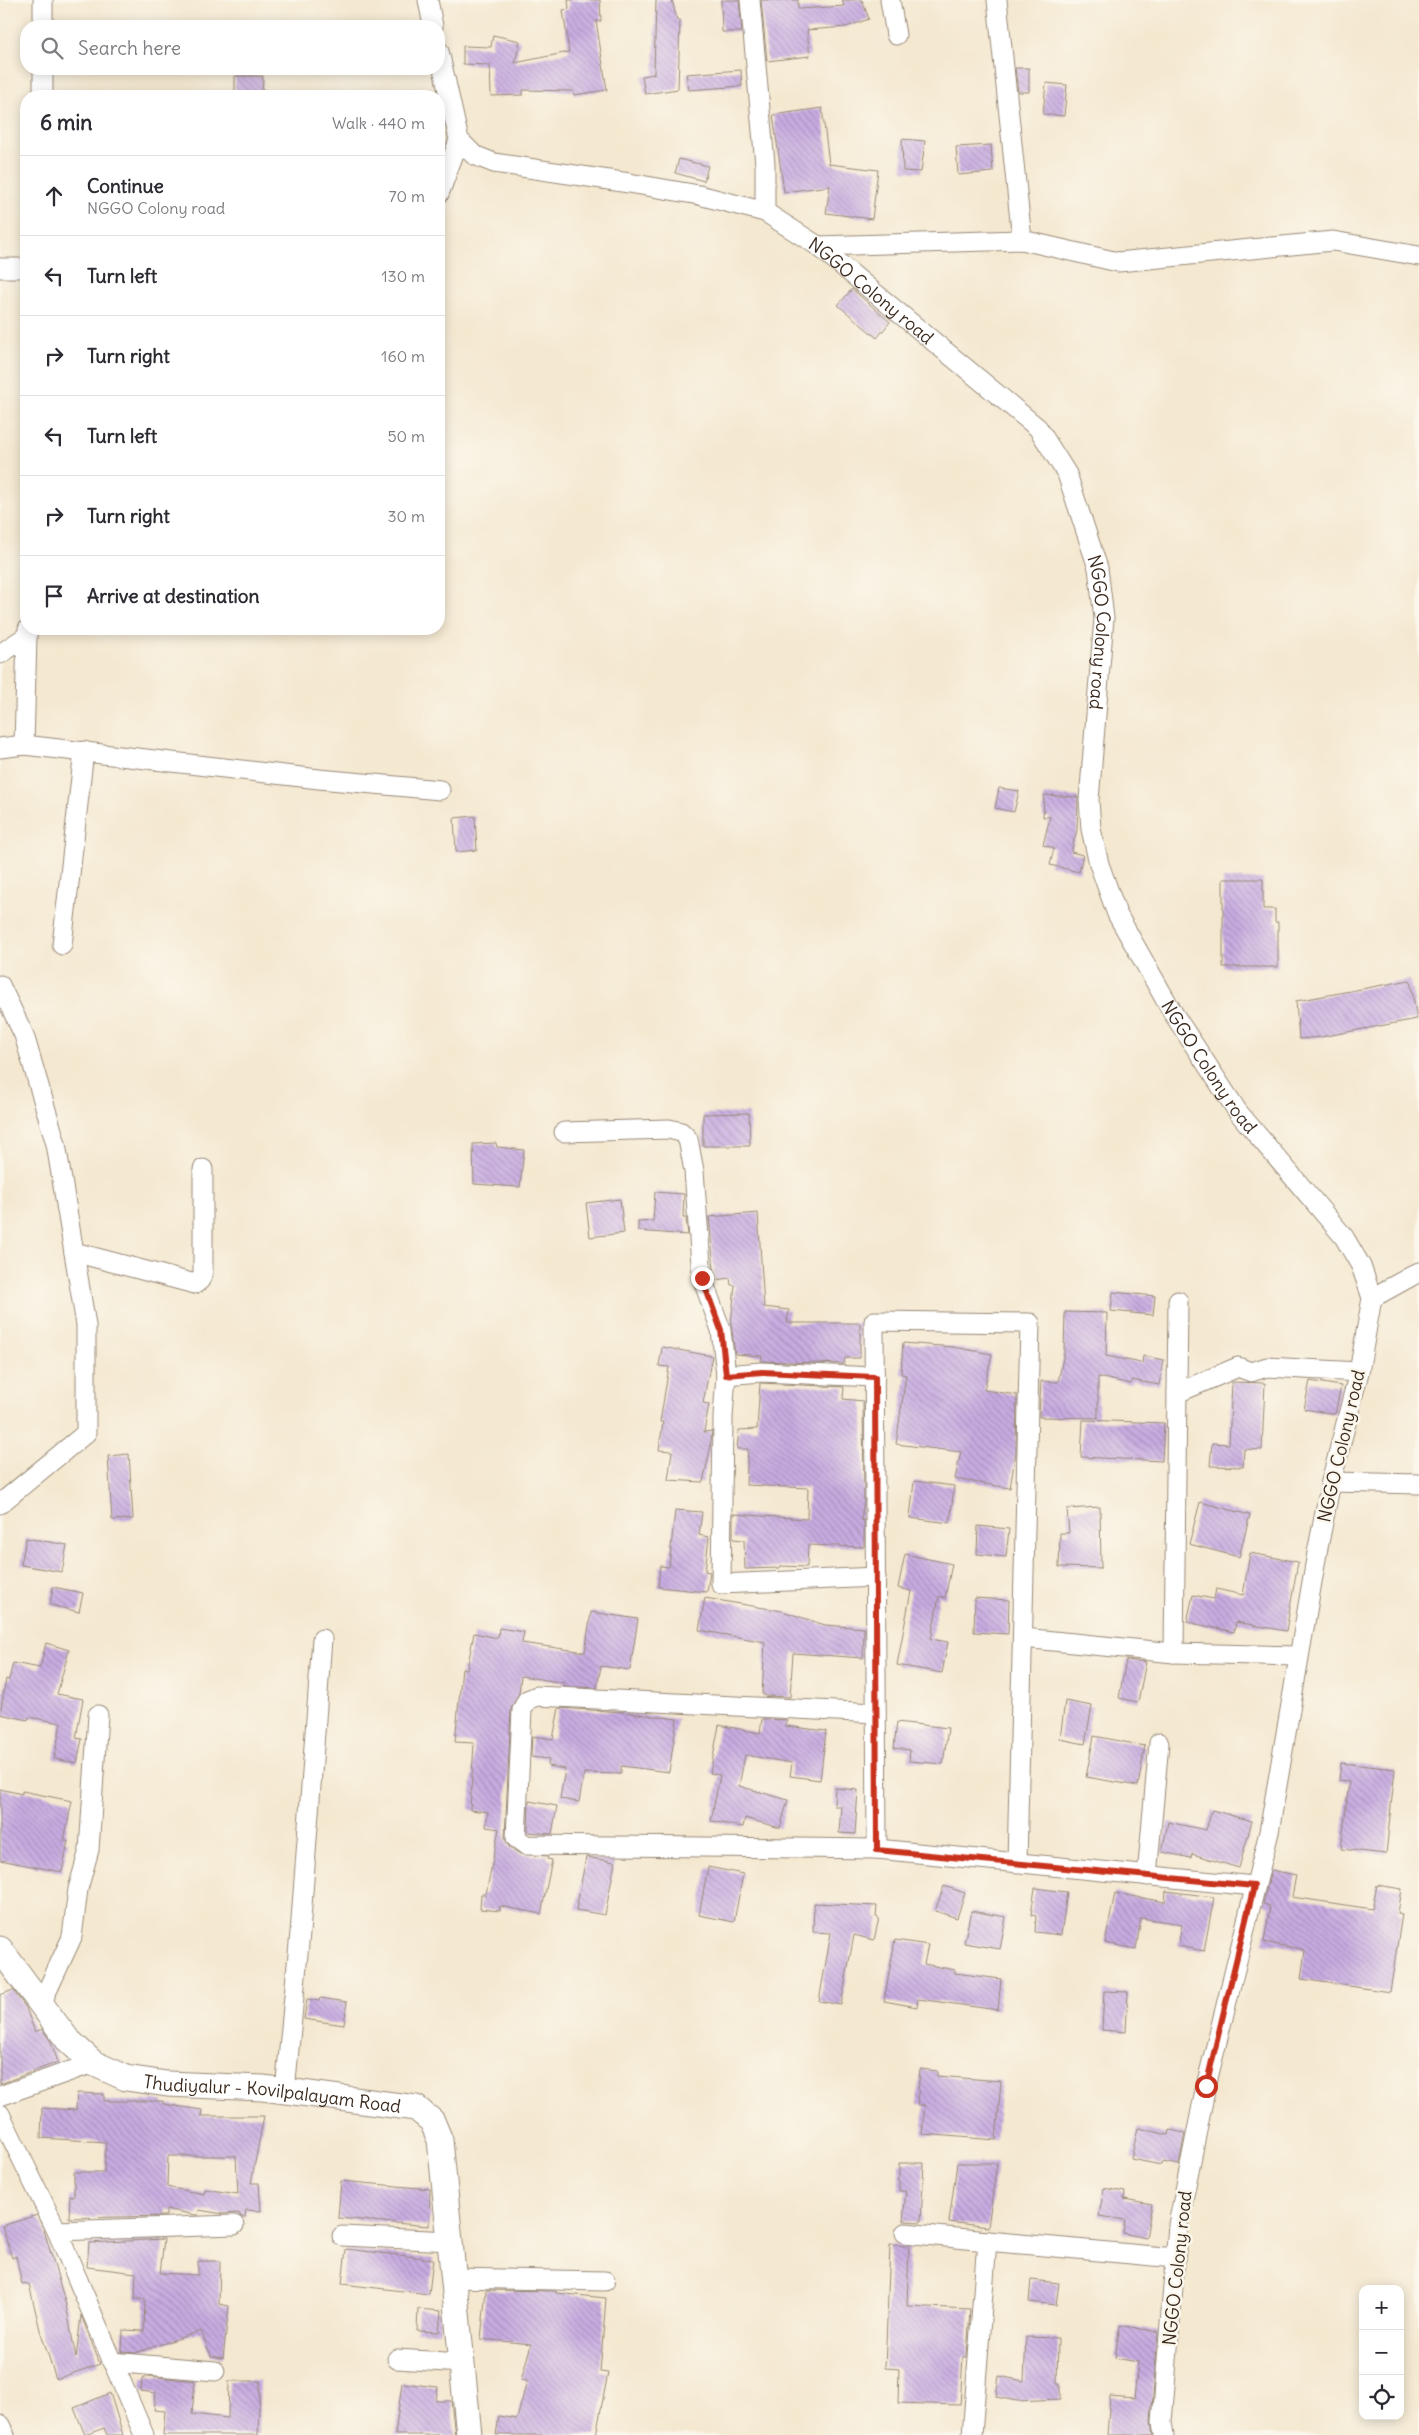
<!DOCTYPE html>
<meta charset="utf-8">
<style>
:root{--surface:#fff;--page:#f2f2f3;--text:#2b2b33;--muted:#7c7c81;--line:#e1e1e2}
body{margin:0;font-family:Delius,sans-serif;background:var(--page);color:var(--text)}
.controls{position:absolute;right:15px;bottom:15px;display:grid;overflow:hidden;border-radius:10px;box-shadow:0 2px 12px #0003}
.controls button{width:45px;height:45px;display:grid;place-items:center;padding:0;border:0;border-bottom:1px solid var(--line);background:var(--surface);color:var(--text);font:25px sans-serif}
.stop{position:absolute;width:15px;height:15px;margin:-11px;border:4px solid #c8321e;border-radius:50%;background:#fff}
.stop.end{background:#c8321e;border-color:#fff;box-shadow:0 1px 5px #0008}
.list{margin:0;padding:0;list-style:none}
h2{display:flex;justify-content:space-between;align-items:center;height:65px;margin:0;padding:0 20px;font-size:21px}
h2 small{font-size:16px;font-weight:400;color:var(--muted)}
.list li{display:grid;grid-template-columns:32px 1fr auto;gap:15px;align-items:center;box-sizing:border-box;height:80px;padding:0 20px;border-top:1px solid var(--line)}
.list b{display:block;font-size:19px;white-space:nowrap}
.list p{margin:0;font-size:16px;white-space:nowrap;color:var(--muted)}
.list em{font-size:16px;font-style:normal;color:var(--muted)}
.icon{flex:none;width:28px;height:28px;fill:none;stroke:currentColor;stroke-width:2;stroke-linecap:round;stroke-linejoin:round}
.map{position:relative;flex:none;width:1419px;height:2435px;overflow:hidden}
.search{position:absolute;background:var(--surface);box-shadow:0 2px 12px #0003;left:20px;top:20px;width:425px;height:55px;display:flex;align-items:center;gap:12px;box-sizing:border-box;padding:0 18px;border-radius:20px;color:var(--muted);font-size:19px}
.panel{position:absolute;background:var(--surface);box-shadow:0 2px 12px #0003;left:20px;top:90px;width:425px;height:545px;border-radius:20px}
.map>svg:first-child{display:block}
.building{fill:url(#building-back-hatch);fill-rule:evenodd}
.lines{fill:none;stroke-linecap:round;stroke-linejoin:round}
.minor-casing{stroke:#988977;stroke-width:21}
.major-casing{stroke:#988977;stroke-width:27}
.minor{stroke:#fff;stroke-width:19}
.major{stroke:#fff;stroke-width:25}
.route{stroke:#c8321e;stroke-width:6}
.labels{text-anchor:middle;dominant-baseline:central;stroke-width:5;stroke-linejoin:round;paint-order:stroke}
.street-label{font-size:18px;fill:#3b2a1e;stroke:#fbf7ec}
</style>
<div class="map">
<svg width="1419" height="2435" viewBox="0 0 1419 2435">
<defs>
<pattern id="building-back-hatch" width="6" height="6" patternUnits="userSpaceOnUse" patternTransform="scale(1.25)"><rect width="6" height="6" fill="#c8ace2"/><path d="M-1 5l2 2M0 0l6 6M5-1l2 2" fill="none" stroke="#a48cb7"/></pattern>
</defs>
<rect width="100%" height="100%" fill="#fbf7ec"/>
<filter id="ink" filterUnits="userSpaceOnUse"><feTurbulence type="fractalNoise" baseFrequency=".02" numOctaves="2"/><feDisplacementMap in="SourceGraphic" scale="10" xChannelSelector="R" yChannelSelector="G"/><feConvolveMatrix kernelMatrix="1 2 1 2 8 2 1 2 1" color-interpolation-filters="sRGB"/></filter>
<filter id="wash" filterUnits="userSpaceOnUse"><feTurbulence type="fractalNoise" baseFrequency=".0096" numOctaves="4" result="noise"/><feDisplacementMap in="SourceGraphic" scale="20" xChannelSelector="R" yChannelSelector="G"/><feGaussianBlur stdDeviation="1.12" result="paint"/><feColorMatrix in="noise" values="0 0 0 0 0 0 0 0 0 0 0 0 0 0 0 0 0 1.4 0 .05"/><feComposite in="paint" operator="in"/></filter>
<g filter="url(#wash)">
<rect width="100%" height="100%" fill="#f4e8d0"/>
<g id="blocks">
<g class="building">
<path d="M568,0H600L601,21H596L607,90L574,95L573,91L523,90V95L491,96L490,65L463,64V46L491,47L493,35L520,41L515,63L569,52L563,10L569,9Z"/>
<path d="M656,0H672L677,20H680L678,89L645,94L642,76L654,74Z"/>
<path d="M721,0H739L742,32H722Z"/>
<path d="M761,0H798V9L844,6L842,0H862L869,19L846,27L807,30L810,56L767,61Z"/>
<path d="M1015,68H1029V92H1018Z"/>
<path d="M741,70L742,86L689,90L686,74Z"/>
<path d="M235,76H263L262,96H235Z"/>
<path d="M1046,83L1067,85L1064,116L1043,114Z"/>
<path d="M822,108L829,164L878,170L872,219L826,213L830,186L784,192L773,115Z"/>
<path d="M902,139L925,141L921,172L903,171Z"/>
<path d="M991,145L993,172L958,175L956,147Z"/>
<path d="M679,159L708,166L704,181L675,173Z"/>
<path d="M852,289L890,322L877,338L838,305Z"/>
<path d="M999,788L1019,791L1014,812L995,808Z"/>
<path d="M1044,795L1078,797L1077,830L1071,852L1083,855L1079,872L1050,865L1054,848L1043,845L1050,817H1043Z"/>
<path d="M475,816L477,850L456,852L454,818Z"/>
<path d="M1223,879H1263V909H1275V922H1278V967H1223Z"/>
<path d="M1410,980L1417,1019L1321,1037L1299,1039L1296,1001Z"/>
<path d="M749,1113L750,1146H703V1114Z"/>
<path d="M496,1143L497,1147L524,1150L520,1187L474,1184L473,1144Z"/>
<path d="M655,1192L684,1194L683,1218H686L688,1235L638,1231V1222L653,1221Z"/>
<path d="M620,1199L624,1233L590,1237L586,1203Z"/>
<path d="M758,1213L764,1307L789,1310L787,1323H860V1358H845L844,1364L761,1361L762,1356L735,1354L731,1324L735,1285H731L730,1278L715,1280L709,1217Z"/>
<path d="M1113,1292L1155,1296L1153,1315L1111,1311Z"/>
<path d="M1065,1312L1107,1313L1106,1356L1142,1363L1143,1356L1164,1360L1159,1385L1132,1380L1131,1384L1098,1377V1418L1039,1417L1041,1381L1058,1382L1064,1353Z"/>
<path d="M903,1343L953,1347L992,1354L984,1390L1017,1395L1016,1452L1010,1488L955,1479L961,1452L896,1444L906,1375L901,1374Z"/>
<path d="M662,1347L712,1356L703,1403L709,1404L704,1432L712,1431L710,1450L703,1482L668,1480L672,1451L659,1450L663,1422H660L669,1367L659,1366Z"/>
<path d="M1310,1381L1341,1386L1335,1414L1304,1409Z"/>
<path d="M1232,1382L1265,1383L1262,1450L1244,1449L1243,1467L1210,1466L1212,1443L1229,1444Z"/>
<path d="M760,1383L844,1387L843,1399L863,1401L864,1501L861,1520H864V1547L808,1545L807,1567L780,1566V1568L745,1569L744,1540L733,1539V1514L807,1519L808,1488L746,1485L748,1449H737L739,1430L757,1429Z"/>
<path d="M1083,1420L1164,1423L1162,1461L1081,1457Z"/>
<path d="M129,1454L133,1519L112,1520L108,1456Z"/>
<path d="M914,1481L954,1486L950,1523L910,1518Z"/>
<path d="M1200,1502L1250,1515L1239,1557L1189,1544Z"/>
<path d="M1100,1507L1101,1568L1059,1567L1060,1533H1069L1067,1509Z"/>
<path d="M675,1510L702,1512L699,1535L709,1537L705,1571L710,1572L707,1592L658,1587L660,1566L669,1567Z"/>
<path d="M978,1526L1009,1529L1006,1557L977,1554Z"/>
<path d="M26,1538L67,1545L62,1572L21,1565Z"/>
<path d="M1250,1553L1298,1562L1286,1631L1236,1622L1234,1632L1187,1622L1193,1595L1214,1599L1216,1589L1243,1595Z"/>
<path d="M905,1554L952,1564L945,1598L939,1596L931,1639L948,1642L942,1673L897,1665L911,1591L898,1588Z"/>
<path d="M53,1587L83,1593L79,1612L50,1605Z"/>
<path d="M705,1598L782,1611L825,1625L864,1628L863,1658L793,1653L790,1697L766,1696L762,1694L765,1642L699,1630Z"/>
<path d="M975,1598L1009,1600L1008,1634L974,1632Z"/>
<path d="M591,1612L638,1619L630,1670L601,1666L597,1688L564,1686L565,1683L521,1676L519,1693L511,1709L505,1838L509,1847L520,1854L548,1856L547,1859L552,1860L541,1914L500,1906V1911L480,1909L481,1894H486L499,1829L486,1827L488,1812L470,1810L474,1743L455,1742L462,1668L467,1669L474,1633L498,1638L499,1628L524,1632L522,1643L585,1652Z"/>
<path d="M46,1643L69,1650L57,1694L83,1699L76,1738L82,1739L77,1763L54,1759L61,1723L29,1717L28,1720L0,1714L6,1679L9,1680L13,1663L40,1668Z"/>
<path d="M1126,1660L1146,1662L1138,1702L1119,1698Z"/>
<path d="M1065,1701L1092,1706L1085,1744L1060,1739Z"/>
<path d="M559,1708L622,1712L677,1719L669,1772L621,1766V1774L584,1773L579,1802L560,1799L565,1769L548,1766L549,1759L531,1757L532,1736L553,1739Z"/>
<path d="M762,1719L787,1720L785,1726L826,1731L820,1780L790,1776L792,1763L745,1755L739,1786L788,1800L780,1828L745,1818L743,1827L711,1821L720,1775L710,1773L719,1725L760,1733Z"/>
<path d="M897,1722L948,1728L943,1764L909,1761L910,1750L894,1748Z"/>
<path d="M1094,1736L1145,1746L1138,1786L1086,1777Z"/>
<path d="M1341,1763L1395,1769L1386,1854L1341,1849L1349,1782L1339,1781Z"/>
<path d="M835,1788L858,1790L855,1834L839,1833L841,1806H834Z"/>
<path d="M0,1789L22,1794V1791L72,1801L64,1841H68L62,1872L0,1860Z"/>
<path d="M529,1801L557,1806L552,1834L528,1832Z"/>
<path d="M1212,1810L1252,1821L1239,1868L1192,1854L1191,1858L1162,1852L1168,1822L1206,1830Z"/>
<path d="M586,1857L615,1862L605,1915L576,1910Z"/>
<path d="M708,1867L743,1874L734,1922L699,1915Z"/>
<path d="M1271,1870L1296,1875L1292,1897L1372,1909L1377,1885L1402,1889L1398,1913L1402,1914L1390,1992L1301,1979L1305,1950L1264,1942L1270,1906L1263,1904Z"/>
<path d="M944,1886L965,1893L957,1918L935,1911Z"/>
<path d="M1035,1888L1067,1892L1061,1935L1035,1932L1036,1916L1031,1915Z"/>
<path d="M1166,1891L1214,1897L1204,1951L1178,1946L1182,1924L1141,1918L1136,1949L1105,1943L1115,1893L1165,1902Z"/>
<path d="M814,1903L877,1906L876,1917L879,1918L874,1940L854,1935L841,2005L819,2001L831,1933L813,1932Z"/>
<path d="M971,1911L1006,1917L1000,1949L964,1943Z"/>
<path d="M895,1940L928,1945L924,1964L955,1970V1973L1001,1979L998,2010L918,1999L917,2007L884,2001Z"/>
<path d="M13,1990L26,2008L35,2032L42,2029L51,2042L58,2062L0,2084V1995Z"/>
<path d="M1104,1991L1128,1992L1126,2032L1102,2030Z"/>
<path d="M320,1998L347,2002L344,2025L304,2019L307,1999L319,2001Z"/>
<path d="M920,2069L937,2071V2076L1001,2081L996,2140L922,2134L925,2105H917Z"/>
<path d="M77,2093L104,2094V2101H163V2104L202,2110L201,2116H264L251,2183H259L261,2211L246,2210L245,2217H241L239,2213L223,2214L199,2210L198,2215H195L166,2209V2216L69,2218L70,2196L74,2197V2172H104L106,2142L41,2138L42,2108L76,2110ZM168,2156H236L238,2194L205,2189L204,2194L167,2187Z"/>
<path d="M1138,2128L1169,2135L1170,2130L1185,2133L1179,2165L1162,2162L1161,2165L1131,2159Z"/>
<path d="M899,2163H924L921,2222L903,2221L906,2191H899Z"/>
<path d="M957,2163H997L988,2227L949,2222Z"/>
<path d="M341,2181L430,2189L429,2226L338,2218Z"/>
<path d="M1104,2188L1125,2192L1124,2199L1152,2204L1146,2238L1123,2233L1125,2220L1099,2216Z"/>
<path d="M37,2215L44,2230L66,2305L76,2358L81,2315L100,2364L56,2379L40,2330L29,2284L22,2285L16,2256L12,2258L2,2226Z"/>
<path d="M164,2239L160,2273L198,2275V2261H220L219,2304L229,2306L223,2358L211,2356L201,2331L135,2353L122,2352L123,2330L144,2331L145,2299H135L136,2273L87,2267L89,2243Z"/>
<path d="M890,2245L909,2246L907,2306L970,2309L967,2357H963L960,2405L898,2403L899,2369L885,2368Z"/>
<path d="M346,2249L433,2259L429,2294L342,2284Z"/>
<path d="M1031,2280L1059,2283L1056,2305L1029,2302Z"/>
<path d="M486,2290L556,2291V2293L606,2298L600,2372L608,2373L596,2435H496L499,2416L517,2419L527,2381L521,2380L531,2344L481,2339Z"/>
<path d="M418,2309L441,2311L439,2332L417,2331Z"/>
<path d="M1120,2325L1158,2332L1151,2421L1153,2435H1107L1110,2396L1134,2398L1138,2362L1115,2358Z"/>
<path d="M1026,2337L1058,2338L1057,2384H1060V2399L1017,2401L996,2397L999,2376L1024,2381Z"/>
<path d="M149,2376L195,2381L192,2414L228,2418L229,2381H260L258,2435H163L165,2411L154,2410L156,2393L141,2391L142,2379Z"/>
<path d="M402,2383L438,2387L436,2401H451L455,2435H395Z"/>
<path d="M110,2393L123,2435H107L104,2428L85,2435L74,2408Z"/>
</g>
</g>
</g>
<g filter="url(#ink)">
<use href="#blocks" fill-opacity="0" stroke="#988977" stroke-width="1"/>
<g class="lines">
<defs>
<g id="minor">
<path d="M428,0L433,26"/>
<path d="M750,0L765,164V212"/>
<path d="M890,0L896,35"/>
<path d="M997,0L1022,240"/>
<path d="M43,26V0"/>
<path id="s1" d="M439,51L459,140L474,155L494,163L629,183L699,195L765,212L818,246L1038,428L1067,474L1098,568L1104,618L1089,800L1091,829L1099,864L1117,914L1173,1013L1238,1112L1344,1237L1361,1266L1372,1298L1359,1372L1331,1482L1317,1553L1269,1832L1206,2086L1178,2225L1162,2422L1164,2435"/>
<path d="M43,69V96"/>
<path d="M439,194L459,140"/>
<path d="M818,246L1022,240L1118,262L1333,241L1419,256"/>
<path d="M0,268H26"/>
<path d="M27,636L24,745L319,779L440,790"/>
<path d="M0,654L27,636L28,629"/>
<path d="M0,748L24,745"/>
<path d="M62,945L84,751"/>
<path d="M0,985L24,1035L56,1144L86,1325V1433L0,1504"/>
<path d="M564,1132L669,1129L681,1132L688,1139L694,1171L702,1278L721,1330L726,1375L723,1417L721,1584L876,1577"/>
<path d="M74,1252L195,1284L200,1280L203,1274V1169"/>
<path d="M1372,1298L1419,1272"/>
<path d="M1178,1301L1174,1653L1297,1656"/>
<path d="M726,1375L761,1372L875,1377"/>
<path d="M1177,1393L1238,1367L1251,1372L1267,1367L1359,1372"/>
<path d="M1331,1482L1419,1484"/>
<path d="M1023,1638L1174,1653"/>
<path d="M876,1713L537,1696L527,1700L522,1710L516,1838L526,1845L877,1849"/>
<path d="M1017,1863L1030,1323L874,1321L877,1849C1003,1862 1129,1874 1254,1886"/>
<path d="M1147,1876L1159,1743"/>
<path d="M41,2004L72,1937L78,1889L89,1850L98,1715"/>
<path d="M285,2091L300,1933L322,1639"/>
<path d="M0,2096L93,2063"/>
<path d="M0,2114L57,2231L144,2435"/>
<path d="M57,2231L234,2225"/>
<path d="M905,2233L987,2241"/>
<path d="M342,2236L451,2241"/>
<path d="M455,2278L605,2281"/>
<path d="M397,2359L462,2363"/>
<path d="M112,2362L215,2371"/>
<path d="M0,2425L5,2435"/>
<path d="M972,2435L987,2241L1175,2258"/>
</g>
<g id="major">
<path id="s2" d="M0,1949L67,2039L93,2063L126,2078L167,2084L263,2088L416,2108L432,2121L440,2140L469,2435"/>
</g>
</defs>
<use href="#minor" class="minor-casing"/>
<use href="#major" class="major-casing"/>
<use href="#minor" class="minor"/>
<use href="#major" class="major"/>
</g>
</g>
<g class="lines" filter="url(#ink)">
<path class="route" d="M702,1278L721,1330L726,1375L762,1372L875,1377L877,1850L1254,1886L1206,2086"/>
</g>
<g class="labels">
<g class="street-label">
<text stroke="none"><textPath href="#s1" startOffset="542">NGGO Colony road</textPath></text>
<text stroke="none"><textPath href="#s1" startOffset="976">NGGO Colony road</textPath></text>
<text stroke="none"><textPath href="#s1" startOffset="1441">NGGO Colony road</textPath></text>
<text transform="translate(1341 1446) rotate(-77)">NGGO Colony road</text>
<text stroke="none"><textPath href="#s2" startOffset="331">Thudiyalur - Kovilpalayam Road</textPath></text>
<text transform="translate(1177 2268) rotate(-84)">NGGO Colony road</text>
</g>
</g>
</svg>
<div class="controls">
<button>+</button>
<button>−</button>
<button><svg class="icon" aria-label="locate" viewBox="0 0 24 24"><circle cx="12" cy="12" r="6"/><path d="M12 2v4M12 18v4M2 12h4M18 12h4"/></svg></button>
</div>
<div class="stop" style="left:1206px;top:2086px"></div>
<div class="stop end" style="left:702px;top:1278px"></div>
<div class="search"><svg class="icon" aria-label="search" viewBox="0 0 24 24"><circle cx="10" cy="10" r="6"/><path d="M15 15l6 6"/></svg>Search here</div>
<section class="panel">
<h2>6 min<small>Walk · 440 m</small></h2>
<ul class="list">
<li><svg class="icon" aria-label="ahead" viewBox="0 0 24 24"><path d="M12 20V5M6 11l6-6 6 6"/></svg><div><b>Continue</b><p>NGGO Colony road</p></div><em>70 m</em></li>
<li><svg class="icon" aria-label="left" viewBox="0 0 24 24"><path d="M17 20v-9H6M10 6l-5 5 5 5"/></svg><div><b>Turn left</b></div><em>130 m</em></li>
<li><svg class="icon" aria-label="right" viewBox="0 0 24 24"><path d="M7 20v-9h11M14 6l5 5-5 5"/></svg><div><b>Turn right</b></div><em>160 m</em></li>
<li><svg class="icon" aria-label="left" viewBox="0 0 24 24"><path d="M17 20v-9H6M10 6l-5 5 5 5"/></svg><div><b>Turn left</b></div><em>50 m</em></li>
<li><svg class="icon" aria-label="right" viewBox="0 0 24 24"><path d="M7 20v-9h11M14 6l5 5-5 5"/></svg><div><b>Turn right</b></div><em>30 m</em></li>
<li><svg class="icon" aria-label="arrive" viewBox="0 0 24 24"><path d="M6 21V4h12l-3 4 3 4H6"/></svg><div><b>Arrive at destination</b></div></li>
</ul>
</section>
</div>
